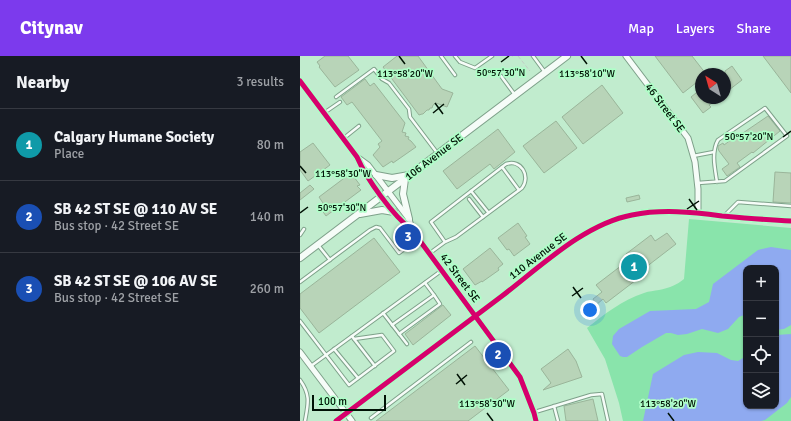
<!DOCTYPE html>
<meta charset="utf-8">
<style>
:root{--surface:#171b24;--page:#20242c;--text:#f1f3f6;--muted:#9ea1a6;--line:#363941;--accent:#7c3aed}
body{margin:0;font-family:Signika,sans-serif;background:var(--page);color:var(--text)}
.controls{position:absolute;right:12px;bottom:12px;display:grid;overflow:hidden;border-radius:8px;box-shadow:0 1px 3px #0004}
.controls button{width:36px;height:36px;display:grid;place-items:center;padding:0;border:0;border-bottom:1px solid var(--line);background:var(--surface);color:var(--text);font:20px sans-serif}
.compass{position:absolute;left:395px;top:12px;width:36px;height:36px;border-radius:50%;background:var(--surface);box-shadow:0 1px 3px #0004;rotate:323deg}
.scale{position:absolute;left:12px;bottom:10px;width:74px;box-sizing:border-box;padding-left:4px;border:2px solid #001205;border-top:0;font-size:11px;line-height:14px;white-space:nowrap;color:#001205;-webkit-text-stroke:3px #affec8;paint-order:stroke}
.you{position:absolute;left:290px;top:254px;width:14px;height:14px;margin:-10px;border:3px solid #fff;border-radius:50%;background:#1a73e8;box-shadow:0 0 0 6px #1a73e833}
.badge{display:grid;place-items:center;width:26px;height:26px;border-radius:50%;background:var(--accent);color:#fff;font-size:13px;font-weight:700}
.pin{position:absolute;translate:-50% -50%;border:2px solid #fff;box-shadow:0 1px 4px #0006}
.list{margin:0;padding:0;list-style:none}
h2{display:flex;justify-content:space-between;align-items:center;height:52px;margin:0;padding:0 16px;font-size:17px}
h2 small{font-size:13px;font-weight:400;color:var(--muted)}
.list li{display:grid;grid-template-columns:26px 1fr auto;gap:12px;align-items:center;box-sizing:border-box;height:72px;padding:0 16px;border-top:1px solid var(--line)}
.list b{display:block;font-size:15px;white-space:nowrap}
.list p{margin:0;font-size:13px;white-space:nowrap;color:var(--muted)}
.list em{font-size:13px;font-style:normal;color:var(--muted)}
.icon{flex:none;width:22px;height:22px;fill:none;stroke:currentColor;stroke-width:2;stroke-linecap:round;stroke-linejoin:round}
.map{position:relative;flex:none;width:491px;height:365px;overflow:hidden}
header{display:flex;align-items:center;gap:24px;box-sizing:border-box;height:56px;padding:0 20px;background:var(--accent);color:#fff}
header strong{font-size:19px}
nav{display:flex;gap:22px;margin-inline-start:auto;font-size:14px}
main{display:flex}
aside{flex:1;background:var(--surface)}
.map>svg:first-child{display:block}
.green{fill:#89e4ab;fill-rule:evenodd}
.water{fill:#8faaf0}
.building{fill:#b8d4b8;stroke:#9ab59a}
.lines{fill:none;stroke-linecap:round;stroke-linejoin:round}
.service-casing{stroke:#7ea18a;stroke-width:4.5}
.minor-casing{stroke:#7ea18a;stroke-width:7}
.tertiary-casing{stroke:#7ea18a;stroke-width:8}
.path{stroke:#c1cdc6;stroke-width:1;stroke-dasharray:4 2;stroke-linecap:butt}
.service{stroke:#f6fcf8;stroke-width:2.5}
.minor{stroke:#f6fcf8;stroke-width:5}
.tertiary{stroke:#f6fcf8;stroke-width:6}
.cycleway-casing{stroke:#affec8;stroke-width:8}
.cycleway{stroke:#d6006c;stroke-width:5}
.ticks{fill:none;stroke:#001205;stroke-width:1.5}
.labels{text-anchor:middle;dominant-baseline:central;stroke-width:3.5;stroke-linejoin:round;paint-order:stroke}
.street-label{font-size:11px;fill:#001205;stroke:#affec8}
.ticks-label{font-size:10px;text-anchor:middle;fill:#001205;stroke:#affec8;stroke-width:3.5;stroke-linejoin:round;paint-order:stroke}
</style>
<header>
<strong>Citynav</strong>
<nav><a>Map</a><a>Layers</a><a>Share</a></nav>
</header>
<main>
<aside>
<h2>Nearby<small>3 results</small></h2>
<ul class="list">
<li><span class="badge" style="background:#0f9aa8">1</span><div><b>Calgary Humane Society</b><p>Place</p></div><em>80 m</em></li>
<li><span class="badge" style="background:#1a4fb4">2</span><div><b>SB 42 ST SE @ 110 AV SE</b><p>Bus stop · 42 Street SE</p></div><em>140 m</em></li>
<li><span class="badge" style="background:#1a4fb4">3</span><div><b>SB 42 ST SE @ 106 AV SE</b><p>Bus stop · 42 Street SE</p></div><em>260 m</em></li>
</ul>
</aside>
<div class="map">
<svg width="491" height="365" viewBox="0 0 491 365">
<rect width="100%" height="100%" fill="#c1ecce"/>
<path class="green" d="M389,163L491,172V365H323L319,347L305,303L287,272C305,258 322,244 344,237C349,235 354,235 359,234C369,232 377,229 384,223ZM446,212H476V350H446Z"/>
<g class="water">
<path d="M471,191L491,194V269L484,273L476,274V212H446V260L444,259L439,261L428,273L418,277L402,273L387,278L378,279L371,277H366L342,291L327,301H323L320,300L312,288L313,280L319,273L350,255L396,253L409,246L413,228L458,194Z"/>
<path d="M491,278V341L487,347L465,364L461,365H343L353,318L384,299L398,296L417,297L431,304L438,305L443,302L446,292V350H476V279Z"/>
</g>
<g class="building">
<path d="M25,0H48L59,14L35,31L19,11L20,10L17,6Z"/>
<path d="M97,0H118L142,33L153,37L147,51L136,47L133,49L132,52H130L129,54H127L123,58H122L119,59L83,11Z"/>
<path d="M355,0H392L406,18H401V23L383,37Z"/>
<path d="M463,0H491V37Z"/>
<path d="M432,10L442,24L425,37V15Z"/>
<path d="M65,23L70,30L74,27L105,67L102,76L106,77L105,80L109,81L108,83L111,85L116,91L93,107L92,105L83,111L73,99L80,91L78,88L82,85L52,46L47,49L41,41Z"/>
<path d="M302,29L323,57L283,88L262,61Z"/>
<path d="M401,33V42H419L409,49L411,51L403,57L391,41Z"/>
<path d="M468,60L480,75L453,97L452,96L437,107L440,111L427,120L422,113L429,108L419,95L418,92V90L423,87L424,89L439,78L440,79Z"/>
<path d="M256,65L277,92L244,117L223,90Z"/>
<path d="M198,73L215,96L194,113L190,108L157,133L143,115Z"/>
<path d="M13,87L30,109L8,125L0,114V96Z"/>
<path d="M475,116L491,117V147L473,146Z"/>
<path d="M51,117L60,129L57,130L61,134L26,160L19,150L23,147L19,141Z"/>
<path d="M10,129L14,133L0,144V137Z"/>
<path d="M339,139L340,143L327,146L326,142Z"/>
<path d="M218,167L227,180L225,181L230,188L214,200L209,193L207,194L198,182Z"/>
<path d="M367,177L376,188L337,218L340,221L306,247L303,243L296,249L293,243L302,236L296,229L330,203L326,198L351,179L355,185Z"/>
<path d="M74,182L100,216L19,277L0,252V238Z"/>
<path d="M190,192L203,208L198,212L199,214L182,226V225L175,229L163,213Z"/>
<path d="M143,249L151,259L113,289L105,278Z"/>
<path d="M175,290L209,334L168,365H76Z"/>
<path d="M268,293L276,305L282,321L243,334L251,327L241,313Z"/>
<path d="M293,343L298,365H266L264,350Z"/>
</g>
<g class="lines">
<defs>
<g id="service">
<path d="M141,0L155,19"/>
<path d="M155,0L160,6L175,12L192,0"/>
<path d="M233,0L244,15"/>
<path d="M201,20L215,39"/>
<path d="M36,41L74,13L82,23L89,27L109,53L110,61L138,98"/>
<path d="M24,57L40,46"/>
<path d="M44,82L59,70"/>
<path d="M393,100L414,96"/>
<path d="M202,111L219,134"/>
<path d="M398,127L425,125L487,80L465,52L418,84C411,96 415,113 417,126"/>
<path d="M171,135L188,156"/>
<path d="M169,143L183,161"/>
<path d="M424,160L438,146L491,150"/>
<path d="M0,179L4,173"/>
<path d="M18,189L30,204"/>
<path d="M130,197L145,186L156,181L222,132C231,120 221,103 206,108L131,166L145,186"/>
<path d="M0,226L70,174L76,171L80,172L99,197L118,183"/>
<path d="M83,257L107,288"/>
<path d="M0,265L49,329L94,295L82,279L54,283L52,280"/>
<path d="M92,269L134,239L125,227"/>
<path d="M99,278L140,248L134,239"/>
<path d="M54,283L75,310"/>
<path d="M34,293L58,322"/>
<path d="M11,310L141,215"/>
<path d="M0,324C11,339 8,348 5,365"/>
<path d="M254,350L258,365"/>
<path d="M235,356L291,339L302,338L308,365"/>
<path d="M71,362L171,286"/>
</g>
<g id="minor">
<path d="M326,0L388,82L395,106L398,133V156"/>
<path d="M0,25L57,101C66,122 93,160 112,174L220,321L234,357L236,365"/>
<path d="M57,101L68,109L109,163L112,174"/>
<path d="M0,296L52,365"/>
<path d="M36,365C92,323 147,281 202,240C240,211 284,168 332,159C362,153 392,156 422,160C445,162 468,164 491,165"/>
</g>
<g id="tertiary">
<path d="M76,119L92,122L109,119"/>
<path d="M105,123L103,138L109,163"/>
<path d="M60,158L82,154L94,156"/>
<path d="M0,202L267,0"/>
</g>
</defs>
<use href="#service" class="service-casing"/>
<use href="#minor" class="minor-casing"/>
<use href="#tertiary" class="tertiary-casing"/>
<g class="path">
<path d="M212,0H213"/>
<path d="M218,0L230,15"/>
</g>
<use href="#service" class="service"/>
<use href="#minor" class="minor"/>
<use href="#tertiary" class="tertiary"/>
<defs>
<g id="cycleway">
<path d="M0,25L57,101C66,122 93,160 112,174L220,321L234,357L236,365"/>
<path d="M36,365C92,323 147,281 202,240C240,211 284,168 332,159C362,153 392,156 422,160C445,162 468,164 491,165"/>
</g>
</defs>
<use href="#cycleway" class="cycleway-casing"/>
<use href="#cycleway" class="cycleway"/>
</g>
<path class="ticks" d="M99,0L105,8M281,0L287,8M201,6L209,0M135,47L143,58M133,57L144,48M483,81L491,75M0,110L6,117M389,143L397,154M387,153L399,145M0,157L8,151M273,231L281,242M272,240L283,232M157,318L165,329M156,328L167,319M187,357L193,365M368,357L374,365"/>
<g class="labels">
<g class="street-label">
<text transform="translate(365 52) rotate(53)">46 Street SE</text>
<text transform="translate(134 101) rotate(-37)">106 Avenue SE</text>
<text transform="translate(238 200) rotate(-37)">110 Avenue SE</text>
<text transform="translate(160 222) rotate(53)">42 Street SE</text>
</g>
</g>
<g class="ticks-label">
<text x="201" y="20">50°57'30"N</text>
<text x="105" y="21">113°58'20"W</text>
<text x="287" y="21">113°58'10"W</text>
<text x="449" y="84">50°57'20"N</text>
<text x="43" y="121">113°58'30"W</text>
<text x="42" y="155">50°57'30"N</text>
<text x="187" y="351">113°58'30"W</text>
<text x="368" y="351">113°58'20"W</text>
</g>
</svg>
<div class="controls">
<button>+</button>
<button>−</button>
<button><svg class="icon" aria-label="locate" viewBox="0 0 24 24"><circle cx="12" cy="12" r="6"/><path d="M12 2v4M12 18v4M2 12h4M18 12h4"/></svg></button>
<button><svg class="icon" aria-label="layers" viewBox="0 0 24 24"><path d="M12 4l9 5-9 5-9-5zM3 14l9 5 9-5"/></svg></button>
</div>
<svg class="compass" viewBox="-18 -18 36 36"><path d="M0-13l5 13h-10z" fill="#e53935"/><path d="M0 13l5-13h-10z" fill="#9ea1a6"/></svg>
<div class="scale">100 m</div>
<div class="you"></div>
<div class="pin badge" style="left:334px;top:211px;background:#0f9aa8">1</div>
<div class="pin badge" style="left:198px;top:299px;background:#1a4fb4">2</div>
<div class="pin badge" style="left:108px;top:181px;background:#1a4fb4">3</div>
</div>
</main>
